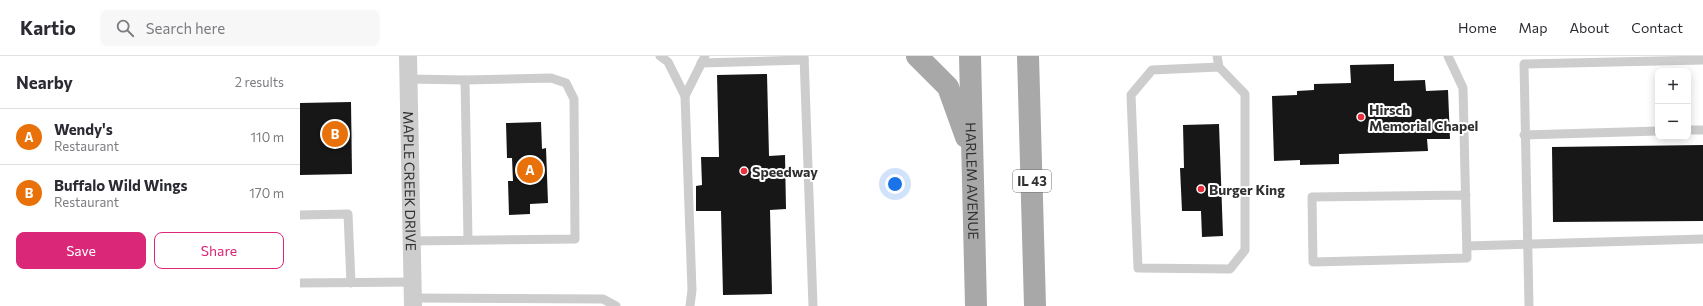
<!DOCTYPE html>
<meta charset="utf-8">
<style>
:root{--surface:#fff;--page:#f7f7f7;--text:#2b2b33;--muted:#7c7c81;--line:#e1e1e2;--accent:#db2777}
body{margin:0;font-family:Commissioner,sans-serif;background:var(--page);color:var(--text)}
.controls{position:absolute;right:12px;top:12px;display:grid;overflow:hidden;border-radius:8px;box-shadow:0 2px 10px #0003}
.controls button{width:36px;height:36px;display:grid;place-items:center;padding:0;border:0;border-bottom:1px solid var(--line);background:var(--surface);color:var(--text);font:20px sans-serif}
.you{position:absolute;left:595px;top:128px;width:14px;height:14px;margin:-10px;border:3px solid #fff;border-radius:50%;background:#1a73e8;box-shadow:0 0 0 6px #1a73e833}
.badge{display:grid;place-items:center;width:26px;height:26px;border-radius:50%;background:var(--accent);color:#fff;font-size:13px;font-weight:700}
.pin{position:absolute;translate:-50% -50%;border:2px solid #fff;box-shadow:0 1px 4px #0006}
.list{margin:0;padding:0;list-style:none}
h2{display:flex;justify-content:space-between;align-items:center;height:52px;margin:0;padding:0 16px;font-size:17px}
h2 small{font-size:13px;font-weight:400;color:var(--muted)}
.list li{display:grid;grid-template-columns:26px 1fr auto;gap:12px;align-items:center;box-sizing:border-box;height:56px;padding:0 16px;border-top:1px solid var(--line)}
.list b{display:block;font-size:15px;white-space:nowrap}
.list p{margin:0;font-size:13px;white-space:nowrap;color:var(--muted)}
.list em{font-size:13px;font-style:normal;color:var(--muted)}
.actions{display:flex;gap:8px;padding:12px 16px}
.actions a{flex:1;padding:9px 0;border:1px solid var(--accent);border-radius:8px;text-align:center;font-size:14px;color:var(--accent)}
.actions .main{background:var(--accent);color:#fff}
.icon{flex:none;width:22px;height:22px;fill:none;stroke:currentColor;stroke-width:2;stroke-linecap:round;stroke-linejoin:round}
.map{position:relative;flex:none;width:1403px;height:250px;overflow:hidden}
header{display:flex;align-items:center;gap:24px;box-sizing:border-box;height:56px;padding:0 20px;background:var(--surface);border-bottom:1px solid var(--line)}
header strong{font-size:19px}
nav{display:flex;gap:22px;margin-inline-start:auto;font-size:14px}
.search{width:280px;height:36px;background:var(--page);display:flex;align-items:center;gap:10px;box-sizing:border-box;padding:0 14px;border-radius:8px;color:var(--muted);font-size:15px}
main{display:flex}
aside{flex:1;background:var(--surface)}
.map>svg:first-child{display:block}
.building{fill:#171717}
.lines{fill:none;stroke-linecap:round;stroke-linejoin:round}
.service{stroke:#cdcdcd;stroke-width:9}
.minor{stroke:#cdcdcd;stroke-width:18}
.primary{stroke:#a8a8a8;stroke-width:22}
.poi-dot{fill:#ea2f3e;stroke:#fff;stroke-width:1.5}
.labels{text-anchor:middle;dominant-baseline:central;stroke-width:4;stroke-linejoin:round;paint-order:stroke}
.shield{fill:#fff;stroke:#6e6e6e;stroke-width:1}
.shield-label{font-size:13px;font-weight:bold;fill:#303030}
.poi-label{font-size:14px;font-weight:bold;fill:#303030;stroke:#fff;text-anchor:start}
.street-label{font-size:14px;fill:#303030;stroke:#fff}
</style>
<header>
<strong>Kartio</strong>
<div class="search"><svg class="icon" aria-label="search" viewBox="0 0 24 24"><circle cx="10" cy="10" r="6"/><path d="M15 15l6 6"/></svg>Search here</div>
<nav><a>Home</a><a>Map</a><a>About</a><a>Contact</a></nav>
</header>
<main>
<aside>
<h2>Nearby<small>2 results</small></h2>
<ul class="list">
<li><span class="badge" style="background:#e8710a">A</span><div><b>Wendy's</b><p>Restaurant</p></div><em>110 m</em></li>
<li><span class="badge" style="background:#e8710a">B</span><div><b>Buffalo Wild Wings</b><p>Restaurant</p></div><em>170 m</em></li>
</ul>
<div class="actions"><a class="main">Save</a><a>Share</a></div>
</aside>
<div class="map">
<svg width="1403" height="250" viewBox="0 0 1403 250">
<rect width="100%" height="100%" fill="#fff"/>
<g class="building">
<path d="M1094,8V25L1125,24L1126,35L1148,34L1150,83H1127L1128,95L1039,98V108L1000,109V104L974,105L972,40L997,39V35L1014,34V28L1051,27L1050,9Z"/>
<path d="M467,18L469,100L485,99L486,153L470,154L472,238L423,239L421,155H396V130L402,129L401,101H419L417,19Z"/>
<path d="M51,46L52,118L0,119V47Z"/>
<path d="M241,66L242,93L246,92L248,147L230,148V158L209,159L208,125H213L212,102H207L206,67Z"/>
<path d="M919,68L923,180L902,181L901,155H882L880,112H884L883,69Z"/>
<path d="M1403,89V165L1253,166L1252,91Z"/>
</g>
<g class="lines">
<g class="service">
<path d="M360,0L368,6L385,40L392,234L390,250"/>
<path d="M504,0L513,250"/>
<path d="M917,0L919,11L945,38V194L930,213L838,212L831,39L852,14L919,11"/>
<path d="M1148,0L1163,32L1167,202L1013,206L1012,141L1166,139"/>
<path d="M401,7L504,4"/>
<path d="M108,23L165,24"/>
<path d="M385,40L405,0"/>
<path d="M1388,74H1403"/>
<path d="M1224,79L1358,75"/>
<path d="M0,159L48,158L51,227"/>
<path d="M111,185L275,183L274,43L266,27L251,22L165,24L168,184"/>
<path d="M1167,190L1403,183"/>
<path d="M0,227L112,226"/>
<path d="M113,242L303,243L316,250"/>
<path d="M1229,250L1224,8L1403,4"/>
</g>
<path class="minor" id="s1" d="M108,0L113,250"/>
<g class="primary">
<path d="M617,0L648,31L666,81"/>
<path id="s2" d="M670,0L676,250"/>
<path d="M728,0L735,250"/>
</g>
</g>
<g class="poi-dot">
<circle cx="1061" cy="61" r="4"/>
<circle cx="444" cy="115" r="4"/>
<circle cx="901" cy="133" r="4"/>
</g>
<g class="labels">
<rect class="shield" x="713" y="114" width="38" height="22" rx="3"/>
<g class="shield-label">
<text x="732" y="125">IL 43</text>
</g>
<g class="poi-label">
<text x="1069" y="53">Hirsch<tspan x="1069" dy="16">Memorial Chapel</tspan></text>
<text x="452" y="115">Speedway</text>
<text x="909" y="133">Burger King</text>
</g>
<g class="street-label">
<text stroke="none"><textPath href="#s1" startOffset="125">MAPLE CREEK DRIVE</textPath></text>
<text stroke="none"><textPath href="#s2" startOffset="125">HARLEM AVENUE</textPath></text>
</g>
</g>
</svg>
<div class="controls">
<button>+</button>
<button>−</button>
</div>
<div class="you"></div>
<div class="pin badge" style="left:230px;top:114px;background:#e8710a">A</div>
<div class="pin badge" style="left:35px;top:78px;background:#e8710a">B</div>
</div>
</main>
